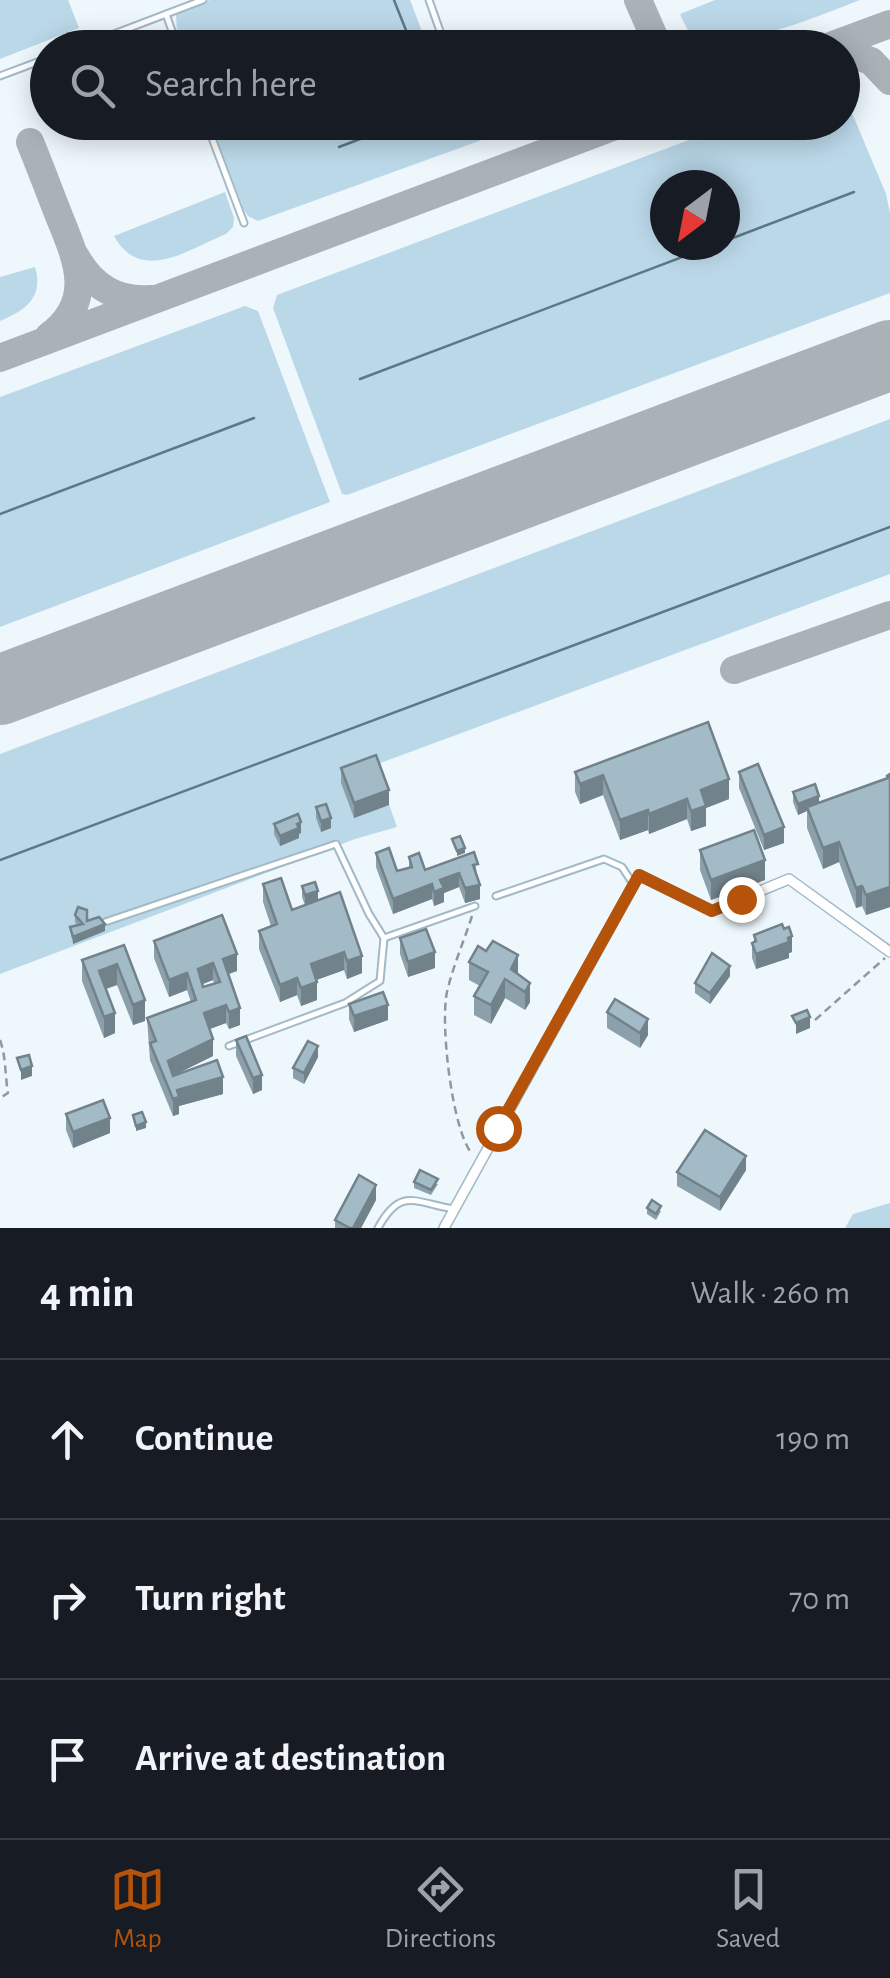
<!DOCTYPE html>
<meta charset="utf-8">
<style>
:root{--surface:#171b24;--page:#20242c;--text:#f1f3f6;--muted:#9ea1a6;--line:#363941;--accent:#b45309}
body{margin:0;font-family:"Alegreya Sans",sans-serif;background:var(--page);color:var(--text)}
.compass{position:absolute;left:650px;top:170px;width:90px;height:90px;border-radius:50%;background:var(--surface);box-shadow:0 5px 25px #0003;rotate:212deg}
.stop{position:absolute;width:30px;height:30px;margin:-22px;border:8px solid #b45309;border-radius:50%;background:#fff}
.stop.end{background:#b45309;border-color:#fff;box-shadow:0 2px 10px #0008}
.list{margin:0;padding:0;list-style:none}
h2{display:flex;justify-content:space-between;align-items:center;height:130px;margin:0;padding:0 40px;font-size:42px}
h2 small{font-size:32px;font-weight:400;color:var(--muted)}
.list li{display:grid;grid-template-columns:65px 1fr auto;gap:30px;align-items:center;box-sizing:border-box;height:160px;padding:0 40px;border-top:2px solid var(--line)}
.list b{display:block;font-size:38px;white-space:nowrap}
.list em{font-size:32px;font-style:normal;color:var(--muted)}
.icon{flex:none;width:55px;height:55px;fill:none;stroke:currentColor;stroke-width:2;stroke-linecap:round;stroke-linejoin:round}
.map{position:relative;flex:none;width:890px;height:1228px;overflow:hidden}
.search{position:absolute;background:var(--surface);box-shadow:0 5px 25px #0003;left:30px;right:30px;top:30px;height:110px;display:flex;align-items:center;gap:25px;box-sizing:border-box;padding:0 35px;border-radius:55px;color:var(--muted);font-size:38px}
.sheet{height:610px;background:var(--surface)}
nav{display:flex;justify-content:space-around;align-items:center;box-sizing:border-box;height:140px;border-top:2px solid var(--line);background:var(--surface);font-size:28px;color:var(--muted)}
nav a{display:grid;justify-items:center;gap:5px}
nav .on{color:var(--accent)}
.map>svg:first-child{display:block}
.green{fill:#bbd8e9;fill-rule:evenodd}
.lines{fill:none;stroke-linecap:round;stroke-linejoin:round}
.stream{stroke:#5b7888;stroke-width:2.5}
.taxiway{stroke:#a8b2b7;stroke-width:28}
.runway{stroke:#a8b2b7;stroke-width:70}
.lane-casing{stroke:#a2b9c6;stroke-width:9}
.street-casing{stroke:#a2b9c6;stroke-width:12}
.path{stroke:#8f999d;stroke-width:2.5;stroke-dasharray:8 5;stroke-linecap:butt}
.lane{stroke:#fff;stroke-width:5}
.street{stroke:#fff;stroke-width:9}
.wall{fill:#8ca0ab;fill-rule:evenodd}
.shaded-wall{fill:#72828b}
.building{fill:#a3bac7;stroke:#72828b;stroke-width:2.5;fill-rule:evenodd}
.route{stroke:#b45309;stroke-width:12}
</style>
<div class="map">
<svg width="890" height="1228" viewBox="0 0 890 1228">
<rect width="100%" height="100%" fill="#edf7fc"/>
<g class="green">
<path d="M0,0H68L79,28L0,59Z"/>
<path d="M210,0H410L428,47H183L177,32L176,15L184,9Z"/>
<path d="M715,0H860C826,13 732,53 698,39C689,35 684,23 680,14Z"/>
<path d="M843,105L852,113L886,194L890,213V293L347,495L342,494L273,308L277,295L734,123L842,122ZM665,185H725V245H665Z"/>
<path d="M211,123H529L258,221L248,216L244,210Z"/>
<path d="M225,192L234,218L233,227L226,234C187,250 141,284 114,236Z"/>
<path d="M35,267C44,297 26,310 0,321V277Z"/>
<path d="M245,306L258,311L330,502L0,627V397Z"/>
<path d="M890,419V574L375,765L397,827L355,839L0,974V754Z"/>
<path d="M890,1203V1228H845L853,1214Z"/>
</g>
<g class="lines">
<g class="stream">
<path d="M394,0L413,48"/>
<path d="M339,147L405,122"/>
<path d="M725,241L854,192"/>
<path d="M360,379L714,245"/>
<path d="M0,514L254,418"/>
<path d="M0,860L890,527"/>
</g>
<g class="taxiway">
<path d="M638,0L659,48"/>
<path d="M825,48L890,24"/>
<path d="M842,51L871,61L890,81"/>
<path d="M30,142C40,166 49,191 59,216C77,260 96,301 49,336"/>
<path d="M76,257C92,286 117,302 151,299"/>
<path d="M0,358L626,122"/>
<path d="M734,670L890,615"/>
</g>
<path class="runway" d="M0,690L890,355"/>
<defs>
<g id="lane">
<path d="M429,0L446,48"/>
<path d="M166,14L178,48"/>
<path d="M77,48L203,0"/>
<path d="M0,76L48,58"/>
<path d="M206,122L244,223"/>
<path d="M496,896L604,859L622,867L633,884"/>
<path d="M105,922L336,844L369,914L384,938"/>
<path d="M229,1046L345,1003L380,981L384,938L475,906"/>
<path d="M378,1228C401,1186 415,1203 454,1209"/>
</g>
<path id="street" d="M444,1228L639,875L712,911L789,879L890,952"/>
</defs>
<use href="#lane" class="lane-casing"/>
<use href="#street" class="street-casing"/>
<g class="path">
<path d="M472,916C464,941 453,966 447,992C440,1024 452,1130 472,1154"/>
<path d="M815,1020L885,958"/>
<path d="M0,1040C6,1056 5,1076 8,1093L0,1098"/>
</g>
<use href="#lane" class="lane"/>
<use href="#street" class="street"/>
</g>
<g class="wall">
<path d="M341,768L389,805L354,818L341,783Z"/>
<path d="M575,772L729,799L706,808V826L691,831L687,819L649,834L648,830L620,840L603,795L580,804L575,792Z"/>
<path d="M739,772L784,843L764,850L739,788Z"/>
<path d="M890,774V907L866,915L862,906L856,908L839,862L823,869L807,828V811L798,815L793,802V792L819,803L887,779V776Z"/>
<path d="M316,807L331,828L321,832L316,818Z"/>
<path d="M274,824L301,833L299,834V838L280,846L274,834Z"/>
<path d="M700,850L765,880L711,900L700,870Z"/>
<path d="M474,852L480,899L465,903L459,887L444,893V902L434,906L432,899L393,914L376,867V853L397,871L409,868V857L425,870Z"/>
<path d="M263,884L292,910L305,905L302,897V886L318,900L362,973L347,979L344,970L316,980L317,1000L301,1006L297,995L280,1002L259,949V931L271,926L263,902Z"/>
<path d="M75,915L87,921L105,931L73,944L70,927L77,925L75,922Z"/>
<path d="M754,935L792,952L789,953V958L756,969L752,958V943L754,942Z"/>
<path d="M400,938L435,968L408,977L400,954Z"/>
<path d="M154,941L237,971L228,974L240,1025L229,1029L226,1023L210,1029L213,1056L173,1076L223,1094L179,1106V1114L173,1116L150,1060L147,1018L191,1002L187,990L169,997L154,958ZM213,980L214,983L203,987L202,984Z"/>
<path d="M124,945L145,1021L133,1025L117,985L106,989L115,1033L104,1038L82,981V960Z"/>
<path d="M469,962L518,974L530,1002L525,1010L505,998L491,1024L474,1015V996L480,986L469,980Z"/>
<path d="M730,976L710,1004L695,993V983Z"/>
<path d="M349,1004L388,1020L354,1032L349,1019Z"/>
<path d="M607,1012L648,1035L640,1048L607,1028Z"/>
<path d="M236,1040L262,1090L253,1094L236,1056Z"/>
<path d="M318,1057L304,1084L293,1078V1068Z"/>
<path d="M66,1114L110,1133L73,1148L66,1130Z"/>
<path d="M746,1170L720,1211L677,1186V1172Z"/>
<path d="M414,1182L438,1184L431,1195L414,1188Z"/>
<path d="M376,1200L361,1228H335V1220Z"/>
<path d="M647,1208L661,1211L656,1220L647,1214Z"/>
</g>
<g class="shaded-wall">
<path d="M603,775V795L580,804V784Z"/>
<path d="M729,779V799L706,808V826L691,831V811L701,790Z"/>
<path d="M389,790V805L354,818V803Z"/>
<path d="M819,796V807H807V811L798,815V804Z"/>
<path d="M687,799V819L649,834V814Z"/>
<path d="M648,810V830L620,840V820Z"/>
<path d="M331,818V828L321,832V821Z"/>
<path d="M301,822V833L299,834V838L280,846V836Z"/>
<path d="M784,827V843L764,850V835Z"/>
<path d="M839,842V862L823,869V848Z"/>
<path d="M465,848V853L457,856V851Z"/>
<path d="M765,860V880L711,900V880Z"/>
<path d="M459,873V887L444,893V902L434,906V892L440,880Z"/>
<path d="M432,884V899L393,914V899Z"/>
<path d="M480,885V899L465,903V888Z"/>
<path d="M862,886V906L856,908V888Z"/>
<path d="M890,887V907L866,915V895Z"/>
<path d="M318,891V901L305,905V895Z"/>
<path d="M105,924V931L73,944V937Z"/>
<path d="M792,936V952L789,953V958L756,969V954Z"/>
<path d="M344,952V970L311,982V964Z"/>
<path d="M435,952V968L408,977V962Z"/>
<path d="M237,954V971L223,976V959Z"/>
<path d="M518,955V974L511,969Z"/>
<path d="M362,956V973L347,979V961Z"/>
<path d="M213,963V980L198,986V969Z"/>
<path d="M117,964V985L99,991V971Z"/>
<path d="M730,966V976L710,1004V993Z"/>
<path d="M187,973V990L169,997V980Z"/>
<path d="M297,978V995L280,1002V985Z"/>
<path d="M505,979V998L491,1024V1005Z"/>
<path d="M317,982V1000L301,1006V988Z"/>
<path d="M530,983V1002L525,1010V992Z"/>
<path d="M145,1000V1021L133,1025V1005Z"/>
<path d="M226,1005V1023L204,1031V1013Z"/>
<path d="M388,1005V1020L354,1032V1016Z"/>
<path d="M240,1008V1025L229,1029V1012Z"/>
<path d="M115,1013V1033L104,1038V1017Z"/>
<path d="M810,1017V1028L796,1034V1023Z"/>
<path d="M648,1019V1035L640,1048V1033Z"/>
<path d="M213,1039V1056L168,1078V1061Z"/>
<path d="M318,1046V1057L304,1084V1073Z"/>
<path d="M32,1066V1076L21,1080V1070Z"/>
<path d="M262,1075V1090L253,1094V1078Z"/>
<path d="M223,1077V1094L179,1106V1114L173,1116V1099L177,1090Z"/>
<path d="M110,1118V1133L73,1148V1132Z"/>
<path d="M146,1122V1128L136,1131V1126Z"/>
<path d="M746,1156V1170L720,1211V1197Z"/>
<path d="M376,1185V1200L361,1228H353Z"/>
</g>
<g class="building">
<path d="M708,722L729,779L701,790L706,806L691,811L687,799L649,814L648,810L620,820L603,775L580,784L575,772Z"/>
<path d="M376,755L389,790L354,803L341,768Z"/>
<path d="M758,764L784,827L764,835L739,772Z"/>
<path d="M890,774V887L866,895L862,886L856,888L839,842L823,848L807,807L888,778L887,776Z"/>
<path d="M815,784L819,796L798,804L793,792Z"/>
<path d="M326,804L331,818L321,821L316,807Z"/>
<path d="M298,814L301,822L297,824L299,828L280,836L274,824Z"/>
<path d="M754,830L765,860L711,880L700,850Z"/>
<path d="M460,836L465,848L457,851L452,839Z"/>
<path d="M389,848L397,871L412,867L409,857L419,853L425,870L474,852L478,864L473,865L480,885L465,888L459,873L440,880L444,888L434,892L432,884L393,899L376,853Z"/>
<path d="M281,878L292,910L340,892L362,956L347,961L344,952L311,964L317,982L301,988L297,978L280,985L259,931L277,924L263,884Z"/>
<path d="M315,882L318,891L305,895L302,886Z"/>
<path d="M78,907L87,910V921L99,917L105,924L73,937L70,927L83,924L75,915Z"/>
<path d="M222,915L237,954L223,959L240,1008L229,1012L226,1005L204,1013L213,1039L168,1061L173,1076L217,1060L223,1077L177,1090L179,1097L173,1099L150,1043L156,1041L147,1018L196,1000L187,973L169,980L154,941ZM213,963L220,982L203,987L198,969Z"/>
<path d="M782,924L784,929L789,927L792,936L788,938L789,942L756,954L752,943L756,941L754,935Z"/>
<path d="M426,929L435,952L408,962L400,938Z"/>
<path d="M493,941L518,955L511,969L530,983L525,992L505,979L491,1005L474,996L488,972L469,962L478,946L486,951Z"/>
<path d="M124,945L145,1000L133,1005L117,964L99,971L115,1013L104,1017L82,960Z"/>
<path d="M712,953L730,966L710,993L695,983Z"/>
<path d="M383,992L388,1005L354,1016L349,1004Z"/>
<path d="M615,999L648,1019L640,1033L607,1012Z"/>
<path d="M807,1010L810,1017L796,1023L792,1016Z"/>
<path d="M246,1036L262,1075L253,1078L236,1040Z"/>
<path d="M308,1041L318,1046L304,1073L293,1068Z"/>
<path d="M29,1055L32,1066L21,1070L17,1058Z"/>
<path d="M103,1100L110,1118L73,1132L66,1114Z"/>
<path d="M142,1112L146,1122L136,1126L133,1115Z"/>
<path d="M705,1130L746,1156L720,1197L677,1172Z"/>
<path d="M420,1170L438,1179L431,1190L414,1182Z"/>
<path d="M359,1175L376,1185L353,1228H350L335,1220Z"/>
<path d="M652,1200L661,1206L656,1214L647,1208Z"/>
</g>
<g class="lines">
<path class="route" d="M498,1128L639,875L712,911L741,899"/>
</g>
</svg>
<svg class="compass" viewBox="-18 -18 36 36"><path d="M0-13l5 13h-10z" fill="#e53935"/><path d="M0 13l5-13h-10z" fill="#9ea1a6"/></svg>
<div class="stop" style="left:498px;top:1128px"></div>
<div class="stop end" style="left:741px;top:899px"></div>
<div class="search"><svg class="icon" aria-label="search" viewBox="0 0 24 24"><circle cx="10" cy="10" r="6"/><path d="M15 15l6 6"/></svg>Search here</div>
</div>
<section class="sheet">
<h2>4 min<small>Walk · 260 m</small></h2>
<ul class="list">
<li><svg class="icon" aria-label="ahead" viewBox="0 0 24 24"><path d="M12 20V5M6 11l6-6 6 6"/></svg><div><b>Continue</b></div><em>190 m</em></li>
<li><svg class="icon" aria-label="right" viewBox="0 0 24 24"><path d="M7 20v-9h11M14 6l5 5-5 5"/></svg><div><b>Turn right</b></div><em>70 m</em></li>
<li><svg class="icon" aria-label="arrive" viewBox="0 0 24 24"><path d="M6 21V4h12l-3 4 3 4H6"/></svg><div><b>Arrive at destination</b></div></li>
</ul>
</section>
<nav>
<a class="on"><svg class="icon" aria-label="map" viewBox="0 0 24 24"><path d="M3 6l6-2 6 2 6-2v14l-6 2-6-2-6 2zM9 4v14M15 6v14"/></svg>Map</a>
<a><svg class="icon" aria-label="directions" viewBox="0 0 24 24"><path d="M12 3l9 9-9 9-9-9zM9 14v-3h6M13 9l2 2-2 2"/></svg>Directions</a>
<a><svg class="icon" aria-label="saved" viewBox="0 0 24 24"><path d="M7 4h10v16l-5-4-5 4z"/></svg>Saved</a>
</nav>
